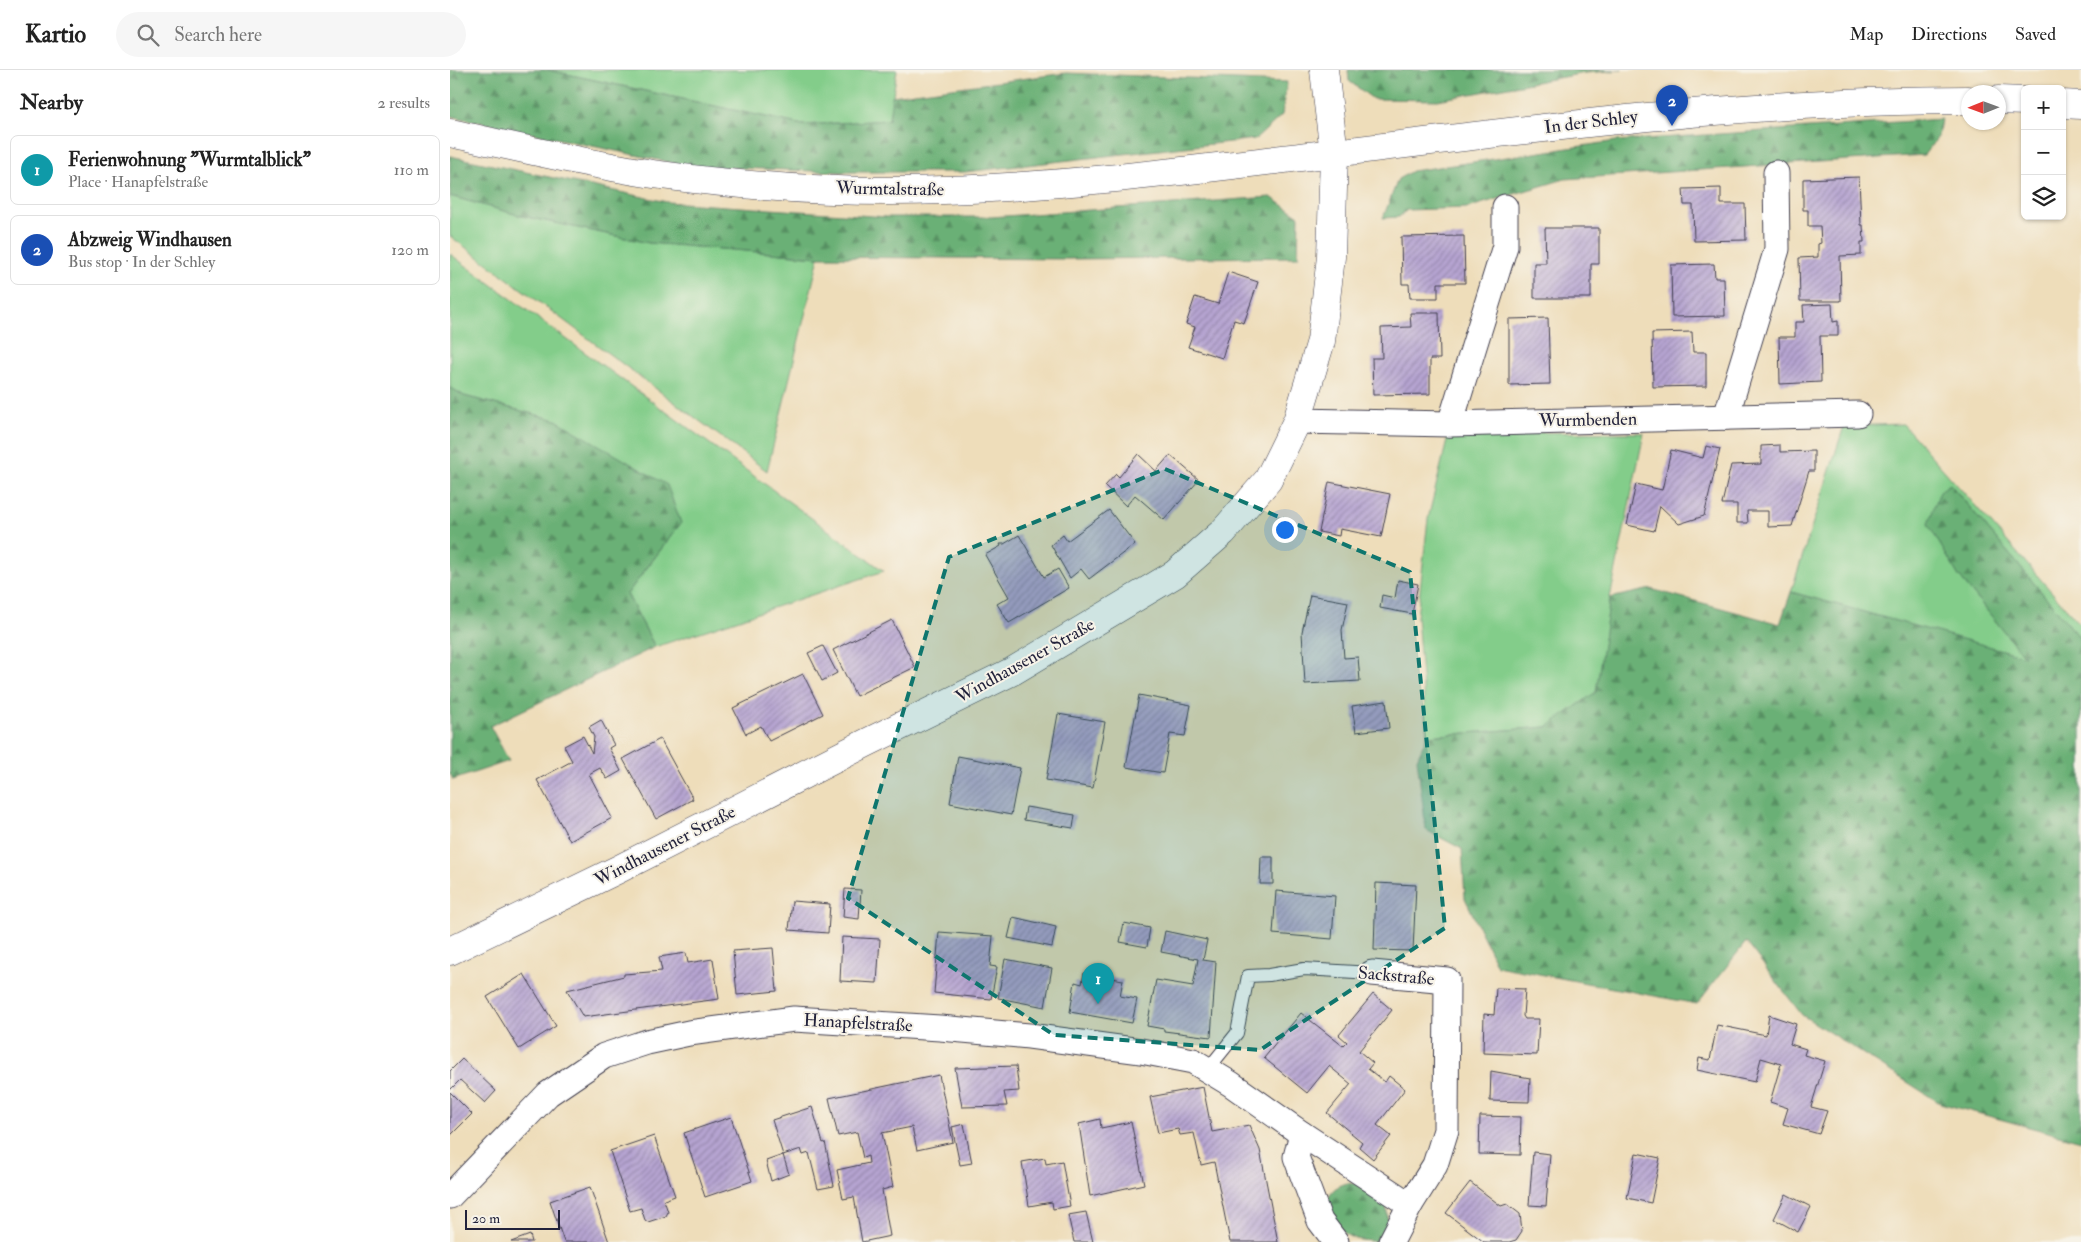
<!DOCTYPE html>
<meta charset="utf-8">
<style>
:root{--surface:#fff;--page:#f6f6f6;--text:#222;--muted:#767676;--line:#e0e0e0;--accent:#2563eb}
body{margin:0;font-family:"IM FELL Double Pica",serif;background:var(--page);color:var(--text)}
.controls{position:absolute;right:15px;top:15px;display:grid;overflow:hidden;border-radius:8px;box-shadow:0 1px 4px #0004}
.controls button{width:45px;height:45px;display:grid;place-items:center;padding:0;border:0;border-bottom:1px solid var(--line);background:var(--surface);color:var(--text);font:25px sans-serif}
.compass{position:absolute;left:1511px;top:15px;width:45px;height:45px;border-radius:50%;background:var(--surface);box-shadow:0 1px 4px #0004;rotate:269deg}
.scale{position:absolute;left:15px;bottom:12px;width:95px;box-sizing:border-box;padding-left:5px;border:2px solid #22223b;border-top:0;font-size:14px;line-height:18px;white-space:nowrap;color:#22223b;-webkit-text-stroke:4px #f7f3e8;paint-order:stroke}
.you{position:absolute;left:834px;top:459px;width:18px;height:18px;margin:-12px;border:4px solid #fff;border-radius:50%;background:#1a73e8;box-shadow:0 0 0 8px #1a73e833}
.badge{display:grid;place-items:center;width:32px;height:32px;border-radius:50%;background:var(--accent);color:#fff;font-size:16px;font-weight:700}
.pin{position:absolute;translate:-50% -41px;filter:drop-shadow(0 1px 2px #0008)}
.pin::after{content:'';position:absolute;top:26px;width:18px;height:15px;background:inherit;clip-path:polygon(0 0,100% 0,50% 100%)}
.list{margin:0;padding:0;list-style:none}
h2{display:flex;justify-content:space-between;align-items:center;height:65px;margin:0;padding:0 20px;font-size:21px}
h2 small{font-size:16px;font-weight:400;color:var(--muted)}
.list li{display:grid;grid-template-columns:32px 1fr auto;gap:15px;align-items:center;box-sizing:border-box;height:70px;margin:0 10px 10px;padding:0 10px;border:1px solid var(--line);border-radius:8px}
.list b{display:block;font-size:19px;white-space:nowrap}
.list p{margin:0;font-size:16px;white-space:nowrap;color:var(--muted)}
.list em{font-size:16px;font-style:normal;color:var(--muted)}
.icon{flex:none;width:28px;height:28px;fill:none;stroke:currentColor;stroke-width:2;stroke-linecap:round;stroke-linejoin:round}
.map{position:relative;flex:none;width:1631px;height:1172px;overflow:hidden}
header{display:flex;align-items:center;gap:30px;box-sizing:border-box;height:70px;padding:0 25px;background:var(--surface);border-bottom:1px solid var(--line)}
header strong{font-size:24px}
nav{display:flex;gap:28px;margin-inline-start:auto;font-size:18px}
.search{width:350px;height:45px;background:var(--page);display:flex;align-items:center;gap:12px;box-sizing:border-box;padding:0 18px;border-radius:28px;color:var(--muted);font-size:19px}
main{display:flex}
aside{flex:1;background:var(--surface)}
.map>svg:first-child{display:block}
.green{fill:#83cd8a;stroke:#527862}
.forest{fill:url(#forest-firs);stroke:#466958}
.building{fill:url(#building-hatch)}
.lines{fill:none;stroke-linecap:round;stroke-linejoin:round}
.service-casing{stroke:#413e4e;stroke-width:14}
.minor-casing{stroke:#413e4e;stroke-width:27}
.tertiary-casing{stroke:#413e4e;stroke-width:29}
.service{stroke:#fff;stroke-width:12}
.minor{stroke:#fff;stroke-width:25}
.tertiary{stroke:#fff;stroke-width:28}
.marked{fill:#0f766e;fill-opacity:0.2;stroke:#0f766e;stroke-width:4;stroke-dasharray:10 6;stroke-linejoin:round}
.labels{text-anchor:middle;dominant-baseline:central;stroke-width:4;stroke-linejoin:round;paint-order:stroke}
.street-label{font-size:18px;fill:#22223b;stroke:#f7f3e8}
</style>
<header>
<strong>Kartio</strong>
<div class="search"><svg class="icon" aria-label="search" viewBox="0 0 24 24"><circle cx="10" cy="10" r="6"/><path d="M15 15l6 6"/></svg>Search here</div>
<nav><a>Map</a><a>Directions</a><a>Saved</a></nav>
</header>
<main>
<aside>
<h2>Nearby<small>2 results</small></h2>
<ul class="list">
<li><span class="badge" style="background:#0f9aa8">1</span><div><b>Ferienwohnung &quot;Wurmtalblick&quot;</b><p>Place · Hanapfelstraße</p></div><em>110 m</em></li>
<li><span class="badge" style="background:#1a4fb4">2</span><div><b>Abzweig Windhausen</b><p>Bus stop · In der Schley</p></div><em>120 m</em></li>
</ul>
</aside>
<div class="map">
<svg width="1631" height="1172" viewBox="0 0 1631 1172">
<defs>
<pattern id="forest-firs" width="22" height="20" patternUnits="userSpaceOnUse" patternTransform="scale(1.25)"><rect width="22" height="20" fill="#6ab076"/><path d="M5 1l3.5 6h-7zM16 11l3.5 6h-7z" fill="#578f62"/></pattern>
<pattern id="building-hatch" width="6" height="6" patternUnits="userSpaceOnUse" patternTransform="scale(1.25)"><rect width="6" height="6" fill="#b6a4d1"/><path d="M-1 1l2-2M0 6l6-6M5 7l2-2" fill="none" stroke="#9485ab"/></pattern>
</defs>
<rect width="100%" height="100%" fill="#f7f3e8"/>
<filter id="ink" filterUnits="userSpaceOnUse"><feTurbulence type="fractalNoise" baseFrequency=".02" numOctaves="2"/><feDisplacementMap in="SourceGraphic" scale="10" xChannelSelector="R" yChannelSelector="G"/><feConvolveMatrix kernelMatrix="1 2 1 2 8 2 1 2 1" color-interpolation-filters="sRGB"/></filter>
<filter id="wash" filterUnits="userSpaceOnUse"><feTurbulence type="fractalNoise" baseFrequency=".0096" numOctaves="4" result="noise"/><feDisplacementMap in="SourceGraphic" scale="20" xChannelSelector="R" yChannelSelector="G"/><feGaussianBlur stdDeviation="1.12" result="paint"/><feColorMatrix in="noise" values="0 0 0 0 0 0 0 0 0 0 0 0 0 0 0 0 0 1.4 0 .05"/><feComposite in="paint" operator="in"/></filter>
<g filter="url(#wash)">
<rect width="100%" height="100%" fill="#eeddba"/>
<g class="green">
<path d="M98,0H447L439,50L353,55Z"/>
<path d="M0,126L72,146L199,173L369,187L317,401L0,166Z"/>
<path d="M0,184L434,501L205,577L177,524L231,453L106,350L14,326L0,317Z"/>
<path d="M1453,354L1631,555V569L1500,414L1508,505L1575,587L1341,522L1394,356Z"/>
<path d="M999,362L1194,363L1160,528L1147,622L1097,657L977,666L967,547L978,449Z"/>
</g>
<g class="forest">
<path d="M0,0H98L353,55L439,50L442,26L616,3L837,12L832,45L806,69L515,102H390L237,96L0,46Z"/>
<path d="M898,0H1172L1135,3L988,30L923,29L899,11Z"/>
<path d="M1491,49L1488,67L1474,85L1115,109L1017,138L957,140L949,147L933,148L948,109L962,101L1166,71Z"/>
<path d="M0,86L217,132L437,147H541L821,127L849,146L848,187L617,189L369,187L199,173L72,146L0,126Z"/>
<path d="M0,317L14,326L106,350L217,415L231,453L177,524L205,577L40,656L59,691L3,710L0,703Z"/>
<path d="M1500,414L1631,569V1071L1490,1033L1352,945L1296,872L1247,934L1047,896L1015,828L1012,779L976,760L967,689L977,666L1097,657L1146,622L1160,528L1201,519L1330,554L1341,522L1574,586L1508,505L1478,454L1490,421Z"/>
<path d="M897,1113L909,1114L936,1130L938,1153L932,1171C895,1172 890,1163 876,1135C879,1122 884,1117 897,1113Z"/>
</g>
<g id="blocks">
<g class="building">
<path d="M1409,107L1411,155H1413L1414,172H1411V185L1390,186L1391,231H1350L1349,188L1368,187V174L1371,173L1370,156H1358V140H1353V109Z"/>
<path d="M1271,118V134H1295L1296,170L1244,171L1243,135H1234L1233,119Z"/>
<path d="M1095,158H1149V194H1141V228H1084V193H1096Z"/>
<path d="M1014,166L1015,213H988V228H960L959,214H952L951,167Z"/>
<path d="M1264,194L1265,208H1274L1275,246L1222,247L1221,195Z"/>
<path d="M778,202L808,212L794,253L784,250L772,288L738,277L745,257L736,254L745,227L768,234Z"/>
<path d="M1382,234L1383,252L1388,251V266H1370L1371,312L1330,314L1329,267H1345V252H1354L1353,235Z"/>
<path d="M960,243H989L990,289H980V324L923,325L922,288H932L931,258L961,257Z"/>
<path d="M1098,248L1100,314L1059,315V249Z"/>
<path d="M1242,262L1243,282H1256V316L1203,317L1202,263Z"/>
<path d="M1330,375V382L1364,381V401H1359L1342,456L1318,457V441H1297L1298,453H1287V434H1272L1281,395L1311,394V376Z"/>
<path d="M1256,376L1270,379L1254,446L1229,454L1210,436L1204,461L1177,455L1186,414L1212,420L1221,380L1253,388Z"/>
<path d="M688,384L706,401L720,385L749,410L714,450L685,425L676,436L655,416L666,404L669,407Z"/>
<path d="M879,412L940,424L931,467L890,459L889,466L869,462Z"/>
<path d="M659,440L685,474L639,509L631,499L620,508L601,475L613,465L617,471Z"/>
<path d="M569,465L594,507L608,499L619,518L559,553L547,534L559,527L535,485L551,476L550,474H554Z"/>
<path d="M948,510L968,514L962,544L930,538L932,525L945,528Z"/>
<path d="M860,525L898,532L892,560L894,588L908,587L910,611L855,614L852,562Z"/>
<path d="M442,550L465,597L406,626L383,580Z"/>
<path d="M373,576L387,603L372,611L358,583Z"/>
<path d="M353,604L373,644L319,671L311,656L296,664L283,638Z"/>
<path d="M689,625L741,635L735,666L720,664L713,703L676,697Z"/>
<path d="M936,631L939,658L906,662L902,636Z"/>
<path d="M608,644L655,652L643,718L596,710Z"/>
<path d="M151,650L164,675L159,678L171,701L157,709L150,698L139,704L162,748L120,771L87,710L122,691L114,676L133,666L142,683L144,667L139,657Z"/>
<path d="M210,669L243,729L206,749L173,689Z"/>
<path d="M508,686L570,698L561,745L500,733Z"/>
<path d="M576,737L625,745L623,758L574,750Z"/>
<path d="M811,787H823V814H810Z"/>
<path d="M926,813L966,815L963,881L924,880Z"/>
<path d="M395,819L411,820L409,849L393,847Z"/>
<path d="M826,821L885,826L882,869L823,864Z"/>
<path d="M342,831L380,834L378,863L339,860Z"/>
<path d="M563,847L606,857L602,877L558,868Z"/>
<path d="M674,853L700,858L697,877L670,872Z"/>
<path d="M715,861L757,870L753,890L766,892L761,967L714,961V959L697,956L706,910L743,916L748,889L711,882Z"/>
<path d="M489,862L543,866L540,896L547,897L541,929L484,923Z"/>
<path d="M392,867L430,869L427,913L390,911Z"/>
<path d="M323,878L327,921L287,925L283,881Z"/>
<path d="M236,883L238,893L263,889L269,929L133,947L117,920L174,906V904L212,901L209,887Z"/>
<path d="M555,889L602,898L595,937L548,928Z"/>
<path d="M634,903L673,910L670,926L687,929L682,953L620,942L625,912L632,914Z"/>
<path d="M74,904L106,956L69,979L37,927Z"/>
<path d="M1046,918L1075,919L1073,946L1075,949H1089L1087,985L1033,983L1034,944L1044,945Z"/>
<path d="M923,924L942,940L909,981L923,993L918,999L935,1012L939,1006L955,1019L927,1055L941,1066L923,1089L909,1077L912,1072L877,1043L901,1014L879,996L857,1023L814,988L851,943L893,976L897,972L889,965Z"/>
<path d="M1319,945L1346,954L1340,974L1356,979L1354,985L1375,991L1361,1037L1377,1041L1369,1064L1333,1054L1338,1038L1320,1032L1331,994L1311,988L1305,1012L1247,1000L1249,988L1260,990L1267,955L1316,965Z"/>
<path d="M12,989L46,1021L35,1033L10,1010L0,1020V1001Z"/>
<path d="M566,996L569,1021L554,1022L557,1036L512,1037L505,998Z"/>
<path d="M1041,1001L1080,1008L1079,1032L1040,1031Z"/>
<path d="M489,1005L503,1072L467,1080L462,1057L432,1063L443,1117L432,1120L440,1166L412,1172L404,1127L393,1129L387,1100L419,1093L418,1086L413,1088L407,1062L388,1066L379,1028Z"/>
<path d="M753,1017L762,1062L799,1055L810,1080L828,1172H780L764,1092L751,1095L744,1063L730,1065L728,1059L708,1063L700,1027Z"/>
<path d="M0,1022L22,1044L0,1066Z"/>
<path d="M362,1037L373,1073L375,1072L384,1116L368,1119L359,1083L353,1085L351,1079L333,1085L322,1050Z"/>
<path d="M1030,1046L1071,1047L1070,1085L1029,1084Z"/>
<path d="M281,1047L302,1111L255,1127L234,1063Z"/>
<path d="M650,1049L651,1058L681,1052L694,1114L640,1126L629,1054Z"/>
<path d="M514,1054L522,1093L510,1095L502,1057Z"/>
<path d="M204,1066L225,1126L214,1130L218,1142L216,1146L198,1152L195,1150L191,1138L180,1141L160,1081Z"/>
<path d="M1083,1082L1100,1084L1096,1136L1079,1135Z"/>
<path d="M1186,1083L1210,1088L1201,1133L1177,1128Z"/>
<path d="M333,1085L339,1104L321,1111L316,1091Z"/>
<path d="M595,1088L596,1094L612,1091L620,1136L603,1139L602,1132L579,1136L572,1092Z"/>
<path d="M1020,1112L1051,1136L1057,1134L1070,1144L1072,1161L1066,1170L1059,1172H1034L996,1143Z"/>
<path d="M140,1117L159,1172H114L100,1131Z"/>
<path d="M1336,1124L1361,1137L1348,1162L1324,1149Z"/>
<path d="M636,1142L643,1172H624L618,1145Z"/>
<path d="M80,1165L82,1172H61Z"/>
</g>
</g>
</g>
<g filter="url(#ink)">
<use href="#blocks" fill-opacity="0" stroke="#413e4e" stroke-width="1"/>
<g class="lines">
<defs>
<path id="service" d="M758,999L787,963L798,906L819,905L854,899L922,903"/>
<g id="minor">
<path d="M1276,347L1327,179L1326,103"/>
<path d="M847,351L1000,354L1408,344"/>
<path d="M1000,354L1055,176V137"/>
<path d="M922,903L997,910L996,1060L985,1095L960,1135L941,1172"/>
<path d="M852,1064L960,1135"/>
<path d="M0,1126L98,1024L154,986L197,972L239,963L344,949L490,958L579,966L691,981L743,991L781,1014L852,1064L846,1087L870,1151L886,1172"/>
</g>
<g id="tertiary">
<path d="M1548,30L1575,31"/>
<path d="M1612,34L1631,35"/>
<path d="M0,63C67,77 135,94 203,104C299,117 397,124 494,120C625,116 754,98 884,83C1094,57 1306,30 1518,30"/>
<path d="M0,881L169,799L416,673L563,601L725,504L773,462L818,410L847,351L871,271L881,187L884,83L874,0"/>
</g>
</defs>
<use href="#service" class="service-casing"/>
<use href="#minor" class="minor-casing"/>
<use href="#tertiary" class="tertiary-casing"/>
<use href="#service" class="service"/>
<use href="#minor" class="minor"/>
<use href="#tertiary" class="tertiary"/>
</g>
</g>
<path class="marked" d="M715,399L960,502L995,858L810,980L604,965L398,828L499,487Z"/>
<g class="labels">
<g class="street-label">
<text transform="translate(1141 52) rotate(-7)">In der Schley</text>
<text transform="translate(440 119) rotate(1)">Wurmtalstraße</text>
<text transform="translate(1138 350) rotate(-1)">Wurmbenden</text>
<text transform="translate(575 591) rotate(-29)">Windhausener Straße</text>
<text transform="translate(215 776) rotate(-27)">Windhausener Straße</text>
<text transform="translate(946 906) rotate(5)">Sackstraße</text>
<text transform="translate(408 953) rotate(3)">Hanapfelstraße</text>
</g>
</g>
</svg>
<div class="controls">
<button>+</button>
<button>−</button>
<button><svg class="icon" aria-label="layers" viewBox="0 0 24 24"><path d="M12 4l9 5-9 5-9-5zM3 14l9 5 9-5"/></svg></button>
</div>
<svg class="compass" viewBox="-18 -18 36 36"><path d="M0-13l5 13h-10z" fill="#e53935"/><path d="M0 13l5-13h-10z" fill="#767676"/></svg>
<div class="scale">20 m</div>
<div class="you"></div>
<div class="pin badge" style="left:648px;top:934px;background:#0f9aa8">1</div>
<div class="pin badge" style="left:1222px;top:56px;background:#1a4fb4">2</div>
</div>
</main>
